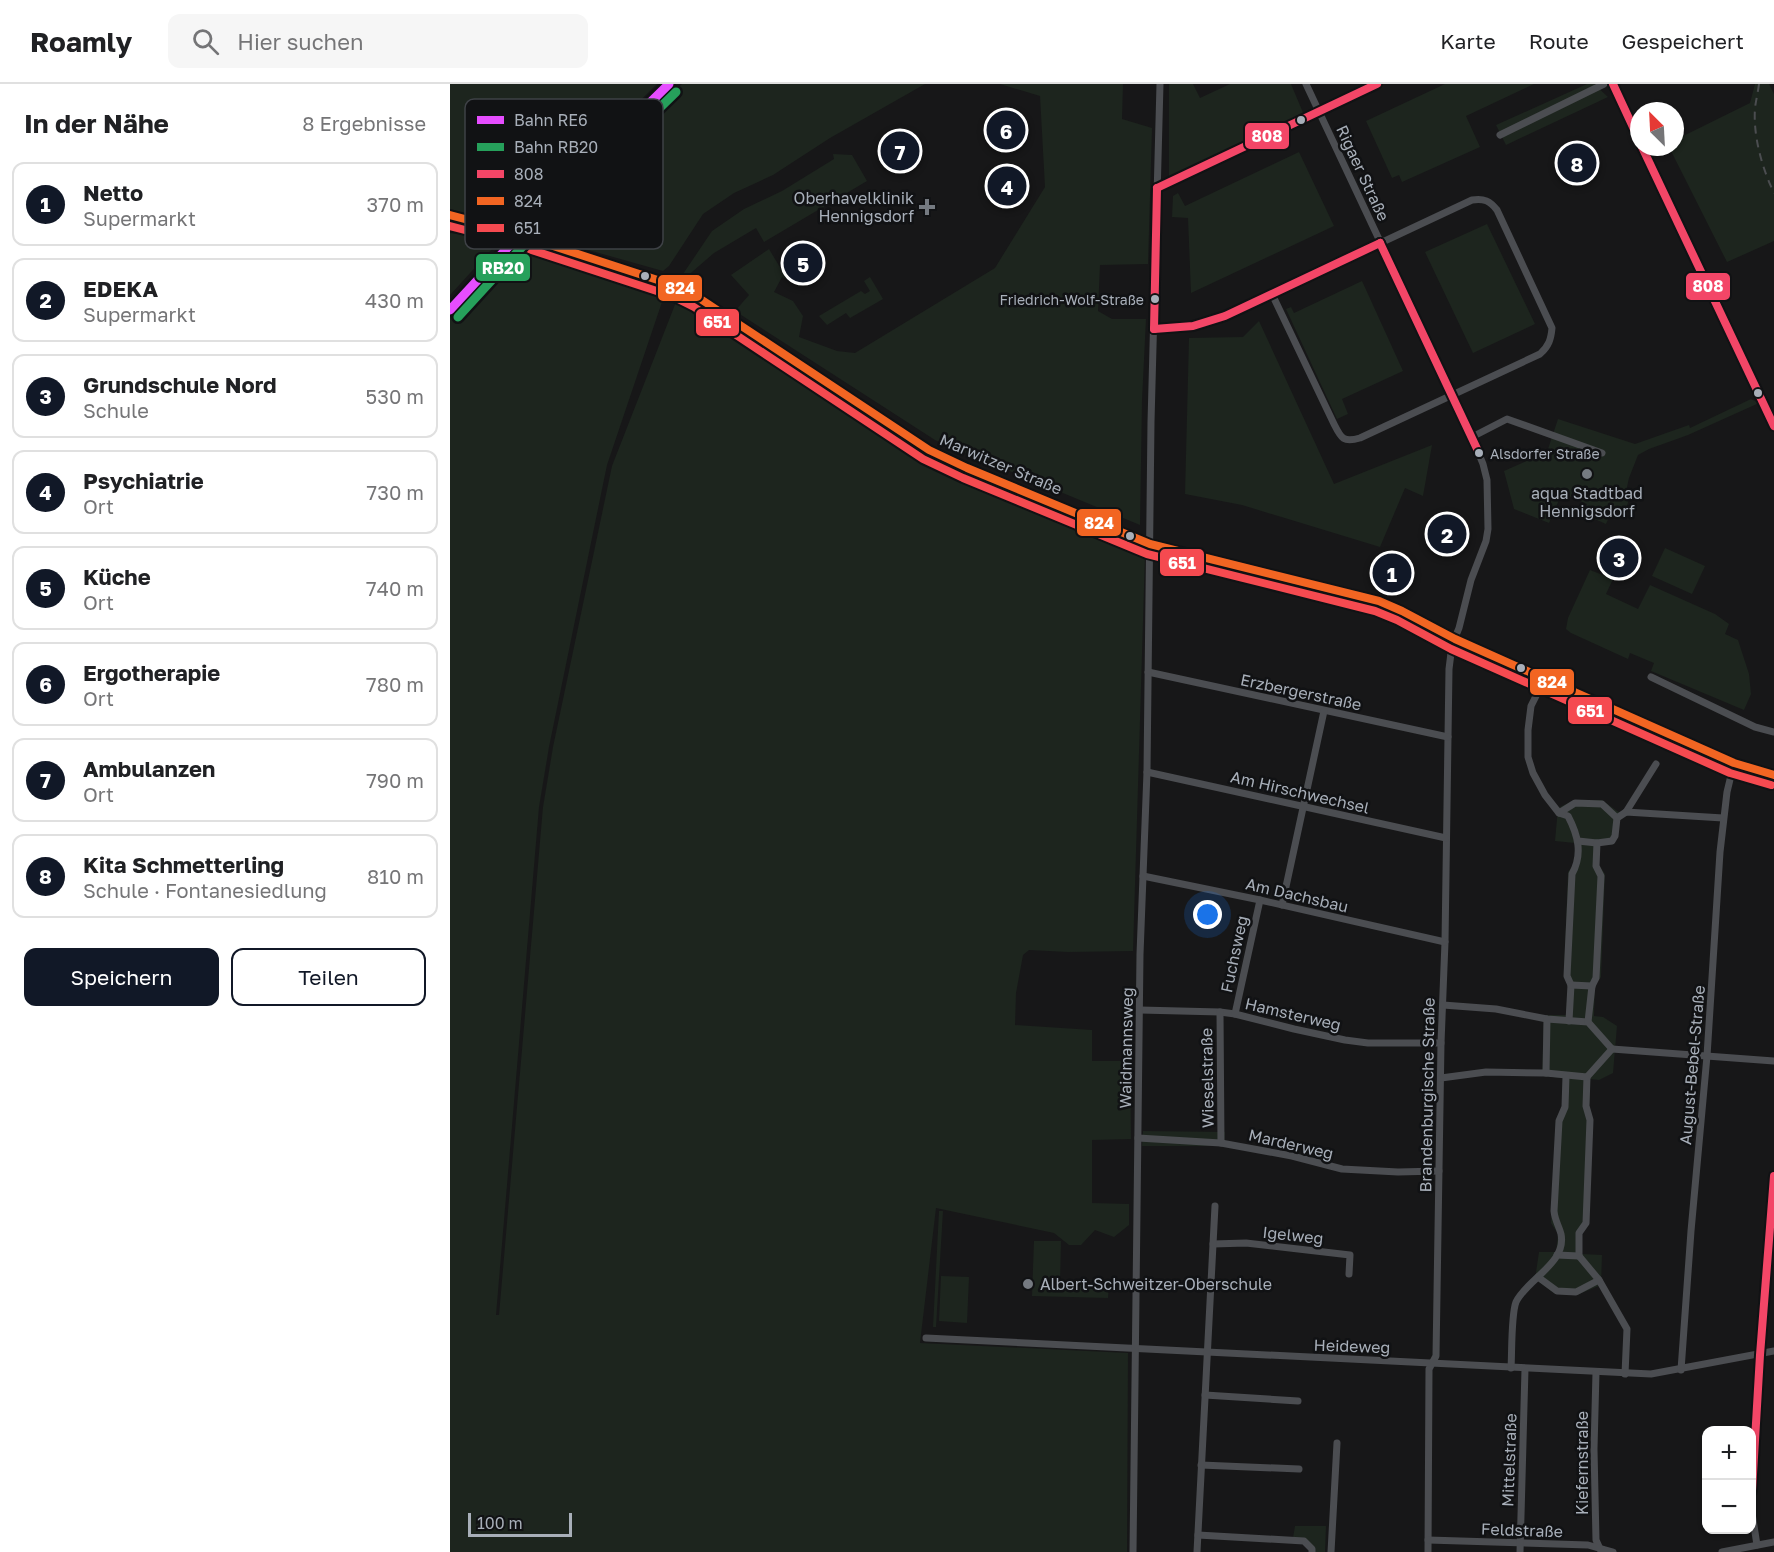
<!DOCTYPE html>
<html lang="de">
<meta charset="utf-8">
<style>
:root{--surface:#fff;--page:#f6f6f6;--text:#202124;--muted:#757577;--line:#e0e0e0;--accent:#111827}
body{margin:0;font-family:"Golos Text",sans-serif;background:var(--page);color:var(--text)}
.controls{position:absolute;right:18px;bottom:18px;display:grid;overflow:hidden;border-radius:12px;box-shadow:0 2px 4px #0004}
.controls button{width:54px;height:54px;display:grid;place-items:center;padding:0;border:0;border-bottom:2px solid var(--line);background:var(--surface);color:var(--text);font:30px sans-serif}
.compass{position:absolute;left:1180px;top:18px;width:54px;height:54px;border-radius:50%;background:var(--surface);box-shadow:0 2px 4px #0004;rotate:336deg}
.scale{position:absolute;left:18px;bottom:15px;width:104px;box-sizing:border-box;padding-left:6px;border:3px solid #a8afb9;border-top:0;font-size:16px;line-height:21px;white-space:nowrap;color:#a8afb9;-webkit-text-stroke:4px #111214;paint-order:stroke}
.you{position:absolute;left:758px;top:831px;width:21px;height:21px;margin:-15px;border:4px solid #fff;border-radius:50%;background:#1a73e8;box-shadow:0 0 0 9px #1a73e833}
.badge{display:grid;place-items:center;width:39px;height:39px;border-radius:50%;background:var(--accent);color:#fff;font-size:20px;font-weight:700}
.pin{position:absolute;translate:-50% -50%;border:3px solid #fff;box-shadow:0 2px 6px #0006}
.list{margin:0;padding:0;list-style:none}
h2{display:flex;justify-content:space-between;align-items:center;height:78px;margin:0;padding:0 24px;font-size:26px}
h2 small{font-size:20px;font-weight:400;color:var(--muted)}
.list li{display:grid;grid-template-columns:39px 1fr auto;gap:18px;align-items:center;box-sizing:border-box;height:84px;margin:0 12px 12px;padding:0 12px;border:2px solid var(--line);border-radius:12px}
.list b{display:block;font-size:22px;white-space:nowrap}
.list p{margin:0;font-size:20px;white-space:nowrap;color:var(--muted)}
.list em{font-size:20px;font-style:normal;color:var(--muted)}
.actions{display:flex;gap:12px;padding:18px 24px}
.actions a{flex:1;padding:14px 0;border:2px solid var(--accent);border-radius:12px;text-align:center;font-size:21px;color:var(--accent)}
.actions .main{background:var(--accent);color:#fff}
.icon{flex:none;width:33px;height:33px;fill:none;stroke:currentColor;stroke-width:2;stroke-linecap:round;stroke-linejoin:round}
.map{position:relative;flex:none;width:1324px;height:1468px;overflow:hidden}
header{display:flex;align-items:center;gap:36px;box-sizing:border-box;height:84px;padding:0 30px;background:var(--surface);border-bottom:2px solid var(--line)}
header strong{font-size:28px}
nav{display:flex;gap:33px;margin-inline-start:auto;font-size:21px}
.search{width:420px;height:54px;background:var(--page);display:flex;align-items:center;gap:15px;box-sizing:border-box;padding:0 21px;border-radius:12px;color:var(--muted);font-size:22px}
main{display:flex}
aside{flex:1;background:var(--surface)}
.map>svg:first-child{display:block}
.green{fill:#1d251e}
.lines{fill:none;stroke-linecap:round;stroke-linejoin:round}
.minor{stroke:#4b4d51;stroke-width:7}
.secondary{stroke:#4a4c4f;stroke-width:9}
.rail{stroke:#4b4d50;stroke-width:2;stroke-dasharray:8 6;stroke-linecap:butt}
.bus-1-casing{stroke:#111214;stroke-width:12}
.bus-2-casing{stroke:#111214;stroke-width:12}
.bus-3-casing{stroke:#111214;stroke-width:12}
.bus-1{stroke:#f34667;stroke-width:8}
.bus-2{stroke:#f26522;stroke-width:8}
.bus-3{stroke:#f54a50;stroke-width:8}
.rail-1-casing{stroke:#111214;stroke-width:14}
.rail-2-casing{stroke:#111214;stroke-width:14}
.rail-1{stroke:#e64dff;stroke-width:9}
.rail-2{stroke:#26a05b;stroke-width:9}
.bus-dot{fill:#a8afb9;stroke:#111214;stroke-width:2}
.poi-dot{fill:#757a81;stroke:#111214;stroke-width:2}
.labels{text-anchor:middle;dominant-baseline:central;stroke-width:5;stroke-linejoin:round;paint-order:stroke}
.bus-label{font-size:14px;fill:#a8afb9;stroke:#111214;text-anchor:end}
.street-label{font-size:16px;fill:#a8afb9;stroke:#111214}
.poi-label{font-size:16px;fill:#a8afb9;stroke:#111214;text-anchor:end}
.key{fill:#111214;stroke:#3e4146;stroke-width:1.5}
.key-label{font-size:16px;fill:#a8afb9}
.line-badge{stroke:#111214;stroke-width:2}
.badge-label{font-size:16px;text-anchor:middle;font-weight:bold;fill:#fff}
</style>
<header>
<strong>Roamly</strong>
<div class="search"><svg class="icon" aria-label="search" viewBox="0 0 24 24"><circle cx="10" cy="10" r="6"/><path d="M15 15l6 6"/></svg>Hier suchen</div>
<nav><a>Karte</a><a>Route</a><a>Gespeichert</a></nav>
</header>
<main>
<aside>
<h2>In der Nähe<small>8 Ergebnisse</small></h2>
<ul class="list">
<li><span class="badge">1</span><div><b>Netto</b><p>Supermarkt</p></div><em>370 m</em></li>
<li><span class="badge">2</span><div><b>EDEKA</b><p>Supermarkt</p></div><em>430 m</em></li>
<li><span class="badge">3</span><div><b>Grundschule Nord</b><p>Schule</p></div><em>530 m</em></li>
<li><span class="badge">4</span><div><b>Psychiatrie</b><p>Ort</p></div><em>730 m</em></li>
<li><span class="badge">5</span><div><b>Küche</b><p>Ort</p></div><em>740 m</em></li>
<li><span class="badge">6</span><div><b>Ergotherapie</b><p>Ort</p></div><em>780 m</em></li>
<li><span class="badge">7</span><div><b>Ambulanzen</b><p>Ort</p></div><em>790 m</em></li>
<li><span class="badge">8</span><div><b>Kita Schmetterling</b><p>Schule · Fontanesiedlung</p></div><em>810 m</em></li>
</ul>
<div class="actions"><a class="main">Speichern</a><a>Teilen</a></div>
</aside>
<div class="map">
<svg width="1324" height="1468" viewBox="0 0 1324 1468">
<rect width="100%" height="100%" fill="#171718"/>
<g class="green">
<path d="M0,0H207L65,140L0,126Z"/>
<path d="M232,0H475L380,54L323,91L284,109L253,130L219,182L213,187L110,158L100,125L170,56Z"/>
<path d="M550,0H673L672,35L702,44L698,180L650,181L648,227L662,235H696L692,316L690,441L485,356L285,227L299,211L281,191L319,165L337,195L332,193L324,208L343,217L353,232L349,253L387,267L405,269L545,184L595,103L590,12Z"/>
<path d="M719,0H743L750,14L780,0H841L854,31L719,94Z"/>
<path d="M995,0H1084L1016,32L1030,63L952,98L949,91L942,94L916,37Z"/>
<path d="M1137,0H1144L1158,13L1056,61L1046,41Z"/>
<path d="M1305,0H1319L1324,10V157L1277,178L1219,63H1225V56L1300,19Z"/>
<path d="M849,68L884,142L741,209L738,134L722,133L723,112L728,109L735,122Z"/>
<path d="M383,70L402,71L417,97L314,158L306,144L264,169L235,194L233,190L262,147L294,125L332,107L384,75Z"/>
<path d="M1037,140L1085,240L1023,269L975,168Z"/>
<path d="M31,148L52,154L0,211V149L13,151Z"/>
<path d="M65,160L196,204L214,212L157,381L99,663L89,723L46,1231H49L93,723L103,663L162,382L226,218L470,379L695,471L683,867L618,868L579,866L573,871L566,909L565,941L642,946V977H680L681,1055L642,1056V1119L679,1120V1141L664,1153L645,1146L631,1161H619L604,1149L486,1124L470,1259L678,1269L677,1468H0V235Z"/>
<path d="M420,193L433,215L400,234L396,229L377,241L369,232L411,207L415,210L420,207L414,197Z"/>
<path d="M912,197L953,287L892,315L898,330L887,335L836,225L841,223L844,229Z"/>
<path d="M809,237L884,400L982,361L973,412L955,404L930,463L792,421L735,410L739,254L793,253Z"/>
<path d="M1301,315L1309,319L1238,351L1199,365L1188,371L1179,394L1177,403L1180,413L1175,427L1164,422L1156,440L1133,430L1137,420L1112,409L1099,439L1064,425L1054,387L1097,368L1108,335L1185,360L1239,341L1240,344Z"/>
<path d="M1215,464L1255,482L1242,510L1202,492Z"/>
<path d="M1140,486L1163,495L1156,510L1188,525L1200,501L1265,530L1279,540L1275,550L1288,556L1299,590L1301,610L1294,626L1201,587L1204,579L1180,569L1178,575L1121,549L1116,545L1118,534Z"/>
<path d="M1124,716H1152L1170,729L1168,753L1162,761L1150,760L1148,780L1155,790L1151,893L1145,901L1144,932L1153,933L1167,942L1163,989L1149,996L1140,995L1139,1025L1143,1036L1132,1150V1170L1152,1171L1151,1201L1127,1211L1105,1210L1085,1195L1089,1168H1106L1108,1150L1101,1139L1106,1035L1112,1023L1113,994L1092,992L1094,931H1116L1118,900L1114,890L1118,788L1125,779V759L1105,757L1108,724Z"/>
<path d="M693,1047L775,1048L774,1062H692Z"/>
<path d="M489,1127H493L486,1243H483Z"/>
<path d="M584,1157H611L610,1199L659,1201L658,1214L582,1212Z"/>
<path d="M491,1192L519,1193L517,1239L489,1237Z"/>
<path d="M845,1442H876L875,1468H864L843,1454Z"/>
</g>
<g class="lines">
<g class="minor">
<path d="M856,0L1022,353L1033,380L1037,396L1038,445L1036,457L1021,496L1009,544L1002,561L999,585L995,858L991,959L986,1272L979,1285L978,1468"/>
<path d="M1163,0L1189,56"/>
<path d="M1050,51L1154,0"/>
<path d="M1192,63L1247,181L1324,342"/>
<path d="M707,104L927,0"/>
<path d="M704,245L743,242L775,232L1022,116C1034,114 1040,117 1047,126L1102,244C1101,255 1099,262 1090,270L910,354C893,359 891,354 884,340L822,210"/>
<path d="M1022,353L1057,335L1152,369"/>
<path d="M698,588L998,653"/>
<path d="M1201,593L1305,643L1324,648"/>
<path d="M1095,594L1081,622L1078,646V673L1083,689L1095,711L1109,729L1118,732C1128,751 1133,770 1122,790L1117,892L1121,901L1119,937"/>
<path d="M697,688L996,754"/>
<path d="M1176,728L1206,680"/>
<path d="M1109,729L1125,719L1152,720L1167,734"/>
<path d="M1128,757L1147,759"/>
<path d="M693,792L810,816L995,858"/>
<path d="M832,821L874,627"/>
<path d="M1121,901L1142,902"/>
<path d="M993,921L1046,925L1097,935L1138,938L1162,965"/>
<path d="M690,926L770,928L785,930L844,945L895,956L918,959H991"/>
<path d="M770,928L771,1059"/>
<path d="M785,930L810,816"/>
<path d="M1138,938L1142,902L1146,894L1151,792L1146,782L1147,759L1162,757L1165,752L1167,734L1176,728L1273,734"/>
<path d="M1162,965L1324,977"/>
<path d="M1096,989L1097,935"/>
<path d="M1137,993L1136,1022L1140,1036L1136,1139L1129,1149V1172L1149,1196L1177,1245L1175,1290"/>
<path d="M991,994L1036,988L1096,989L1137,993L1162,965"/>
<path d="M688,1054L771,1059L842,1072L892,1085L948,1088L989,1087"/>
<path d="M763,1160L796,1159L900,1171L899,1190"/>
<path d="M1107,1171L1129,1172"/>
<path d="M1088,1193L1107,1207L1126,1208L1149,1196"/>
<path d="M476,1254L1201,1290L1324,1267"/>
<path d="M1061,1284C1062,1269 1061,1231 1066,1218C1077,1195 1117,1179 1111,1150C1109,1142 1105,1137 1104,1127L1109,1037L1115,1023L1116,992"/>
<path d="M1231,1286L1241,1147L1257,972L1270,768L1277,708L1284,679"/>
<path d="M1146,1288L1144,1365L1146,1456L1150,1465"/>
<path d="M755,1311L848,1317"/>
<path d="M751,1381L849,1385"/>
<path d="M1302,1407L1310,1271L1324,1092"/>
<path d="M1302,1429L1307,1461"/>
<path d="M748,1451L854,1457L862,1465V1468"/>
<path d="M978,1456L1138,1461L1163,1468"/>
<path d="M683,1468L690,870L697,688L701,338L710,0"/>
<path d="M747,1468L765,1122"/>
<path d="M881,1468L887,1359"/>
<path d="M1070,1468L1075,1285"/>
<path d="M1272,1468L1324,1458"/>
</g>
<path class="secondary" d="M0,131L45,143L226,202L249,214L444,344L479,366L517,384L700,460L901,509L929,517L952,527L1005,555L1284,679L1324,691"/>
<path class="rail" d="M1309,0C1308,8 1306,16 1305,24C1303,52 1312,84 1324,109"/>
<defs>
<g id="bus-1">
<path d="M1163,0L1189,56"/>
<path d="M1192,63L1324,342"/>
<path d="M707,104L927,0"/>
<path d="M930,159L1029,369"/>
<path d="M704,245L743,242L775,232L930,159"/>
<path d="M704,245L707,104"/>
<path d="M1302,1407L1310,1271L1324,1092"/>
</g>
<path id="bus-2" d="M0,131L45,143L226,202L249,214L479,366L517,384L700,460L929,517L952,527L1005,555L1284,679L1324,691"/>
<path id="bus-3" d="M0,142L42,153L222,212L244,223L473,375L513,394L697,470L925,527L947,536L1001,565L1280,689L1321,701"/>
</defs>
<use href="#bus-1" class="bus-1-casing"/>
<use href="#bus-2" class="bus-2-casing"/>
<use href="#bus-3" class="bus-3-casing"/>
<use href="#bus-1" class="bus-1"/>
<use href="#bus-2" class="bus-2"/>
<use href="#bus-3" class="bus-3"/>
<defs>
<path id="rail-1" d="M0,226L107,110L219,0"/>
<path id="rail-2" d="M8,233L114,117L226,8"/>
</defs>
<use href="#rail-1" class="rail-1-casing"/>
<use href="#rail-2" class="rail-2-casing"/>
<use href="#rail-1" class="rail-1"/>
<use href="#rail-2" class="rail-2"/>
</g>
<g class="bus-dot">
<circle cx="851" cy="36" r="5"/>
<circle cx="195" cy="192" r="5"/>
<circle cx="705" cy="215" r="5"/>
<circle cx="1308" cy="309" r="5"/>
<circle cx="1029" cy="369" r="5"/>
<circle cx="680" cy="452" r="5"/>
<circle cx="1071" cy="584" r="5"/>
</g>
<g class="poi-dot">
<path d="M474 114h6v6h6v6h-6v6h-6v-6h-6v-6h6z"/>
<circle cx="1137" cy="390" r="6"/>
<circle cx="578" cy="1200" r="6"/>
</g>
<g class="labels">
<g class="bus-label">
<text x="694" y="215">Friedrich-Wolf-Straße</text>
<text x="1040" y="369" text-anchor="start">Alsdorfer Straße</text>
</g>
<g class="street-label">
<text transform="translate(913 89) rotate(65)">Rigaer Straße</text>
<text transform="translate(551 380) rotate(23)">Marwitzer Straße</text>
<text transform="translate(851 608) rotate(12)">Erzbergerstraße</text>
<text transform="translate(850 708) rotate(13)">Am Hirschwechsel</text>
<text transform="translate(847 811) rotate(13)">Am Dachsbau</text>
<text transform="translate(784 870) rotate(-78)">Fuchsweg</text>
<text transform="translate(843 930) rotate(13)">Hamsterweg</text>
<text transform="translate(676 964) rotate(-89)">Waidmannsweg</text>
<text transform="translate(1242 981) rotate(-85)">August-Bebel-Straße</text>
<text transform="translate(757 994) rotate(-91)">Wieselstraße</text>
<text transform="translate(977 1011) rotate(-89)">Brandenburgische Straße</text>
<text transform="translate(841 1060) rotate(13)">Marderweg</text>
<text transform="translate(843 1151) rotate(6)">Igelweg</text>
<text transform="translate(902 1262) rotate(2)">Heideweg</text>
<text transform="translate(1059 1376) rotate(-88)">Mittelstraße</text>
<text transform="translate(1132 1379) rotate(-90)">Kiefernstraße</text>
<text transform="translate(1072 1446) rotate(2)">Feldstraße</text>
</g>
<g class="poi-label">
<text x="464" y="114">Oberhavelklinik<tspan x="464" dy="18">Hennigsdorf</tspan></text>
<text x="1137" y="409" text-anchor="middle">aqua Stadtbad<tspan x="1137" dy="18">Hennigsdorf</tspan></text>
<text x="590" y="1200" text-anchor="start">Albert-Schweitzer-Oberschule</text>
</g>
</g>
<rect x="15" y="15" width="198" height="150" rx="9" class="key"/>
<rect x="27" y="32" width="27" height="8" fill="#e64dff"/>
<rect x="27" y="59" width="27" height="8" fill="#26a05b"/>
<rect x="27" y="86" width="27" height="8" fill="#f34667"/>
<rect x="27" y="113" width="27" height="8" fill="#f26522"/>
<rect x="27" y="140" width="27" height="8" fill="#f54a50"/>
<g class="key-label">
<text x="64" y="42">Bahn RE6</text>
<text x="64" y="69">Bahn RB20</text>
<text x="64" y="96">808</text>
<text x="64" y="123">824</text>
<text x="64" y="150">651</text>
</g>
<g class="line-badge">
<rect x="794" y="38" width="46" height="28" rx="6" fill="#f34667"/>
<rect x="25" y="169" width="56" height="29" rx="6" fill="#26a05b"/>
<rect x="1235" y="188" width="46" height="29" rx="6" fill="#f34667"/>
<rect x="207" y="190" width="46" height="28" rx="6" fill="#f26522"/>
<rect x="245" y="224" width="45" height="29" rx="6" fill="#f54a50"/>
<rect x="626" y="424" width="46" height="29" rx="6" fill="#f26522"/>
<rect x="709" y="464" width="46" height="29" rx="6" fill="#f54a50"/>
<rect x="1079" y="584" width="46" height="28" rx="6" fill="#f26522"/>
<rect x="1117" y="612" width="46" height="29" rx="6" fill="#f54a50"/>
</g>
<g class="badge-label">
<text x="817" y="58">808</text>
<text x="53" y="190">RB20</text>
<text x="1258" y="208">808</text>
<text x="230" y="210">824</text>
<text x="267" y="244">651</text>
<text x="649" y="445">824</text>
<text x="732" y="485">651</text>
<text x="1102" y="604">824</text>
<text x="1140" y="633">651</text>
</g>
</svg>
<div class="controls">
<button>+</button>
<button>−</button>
</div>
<svg class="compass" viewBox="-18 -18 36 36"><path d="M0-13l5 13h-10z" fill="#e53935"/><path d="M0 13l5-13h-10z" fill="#757577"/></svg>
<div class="scale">100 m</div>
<div class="you"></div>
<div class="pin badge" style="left:942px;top:489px">1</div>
<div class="pin badge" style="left:997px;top:450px">2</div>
<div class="pin badge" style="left:1169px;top:474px">3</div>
<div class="pin badge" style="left:557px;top:102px">4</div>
<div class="pin badge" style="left:353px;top:179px">5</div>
<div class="pin badge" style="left:556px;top:46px">6</div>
<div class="pin badge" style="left:450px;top:67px">7</div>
<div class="pin badge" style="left:1127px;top:79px">8</div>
</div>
</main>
